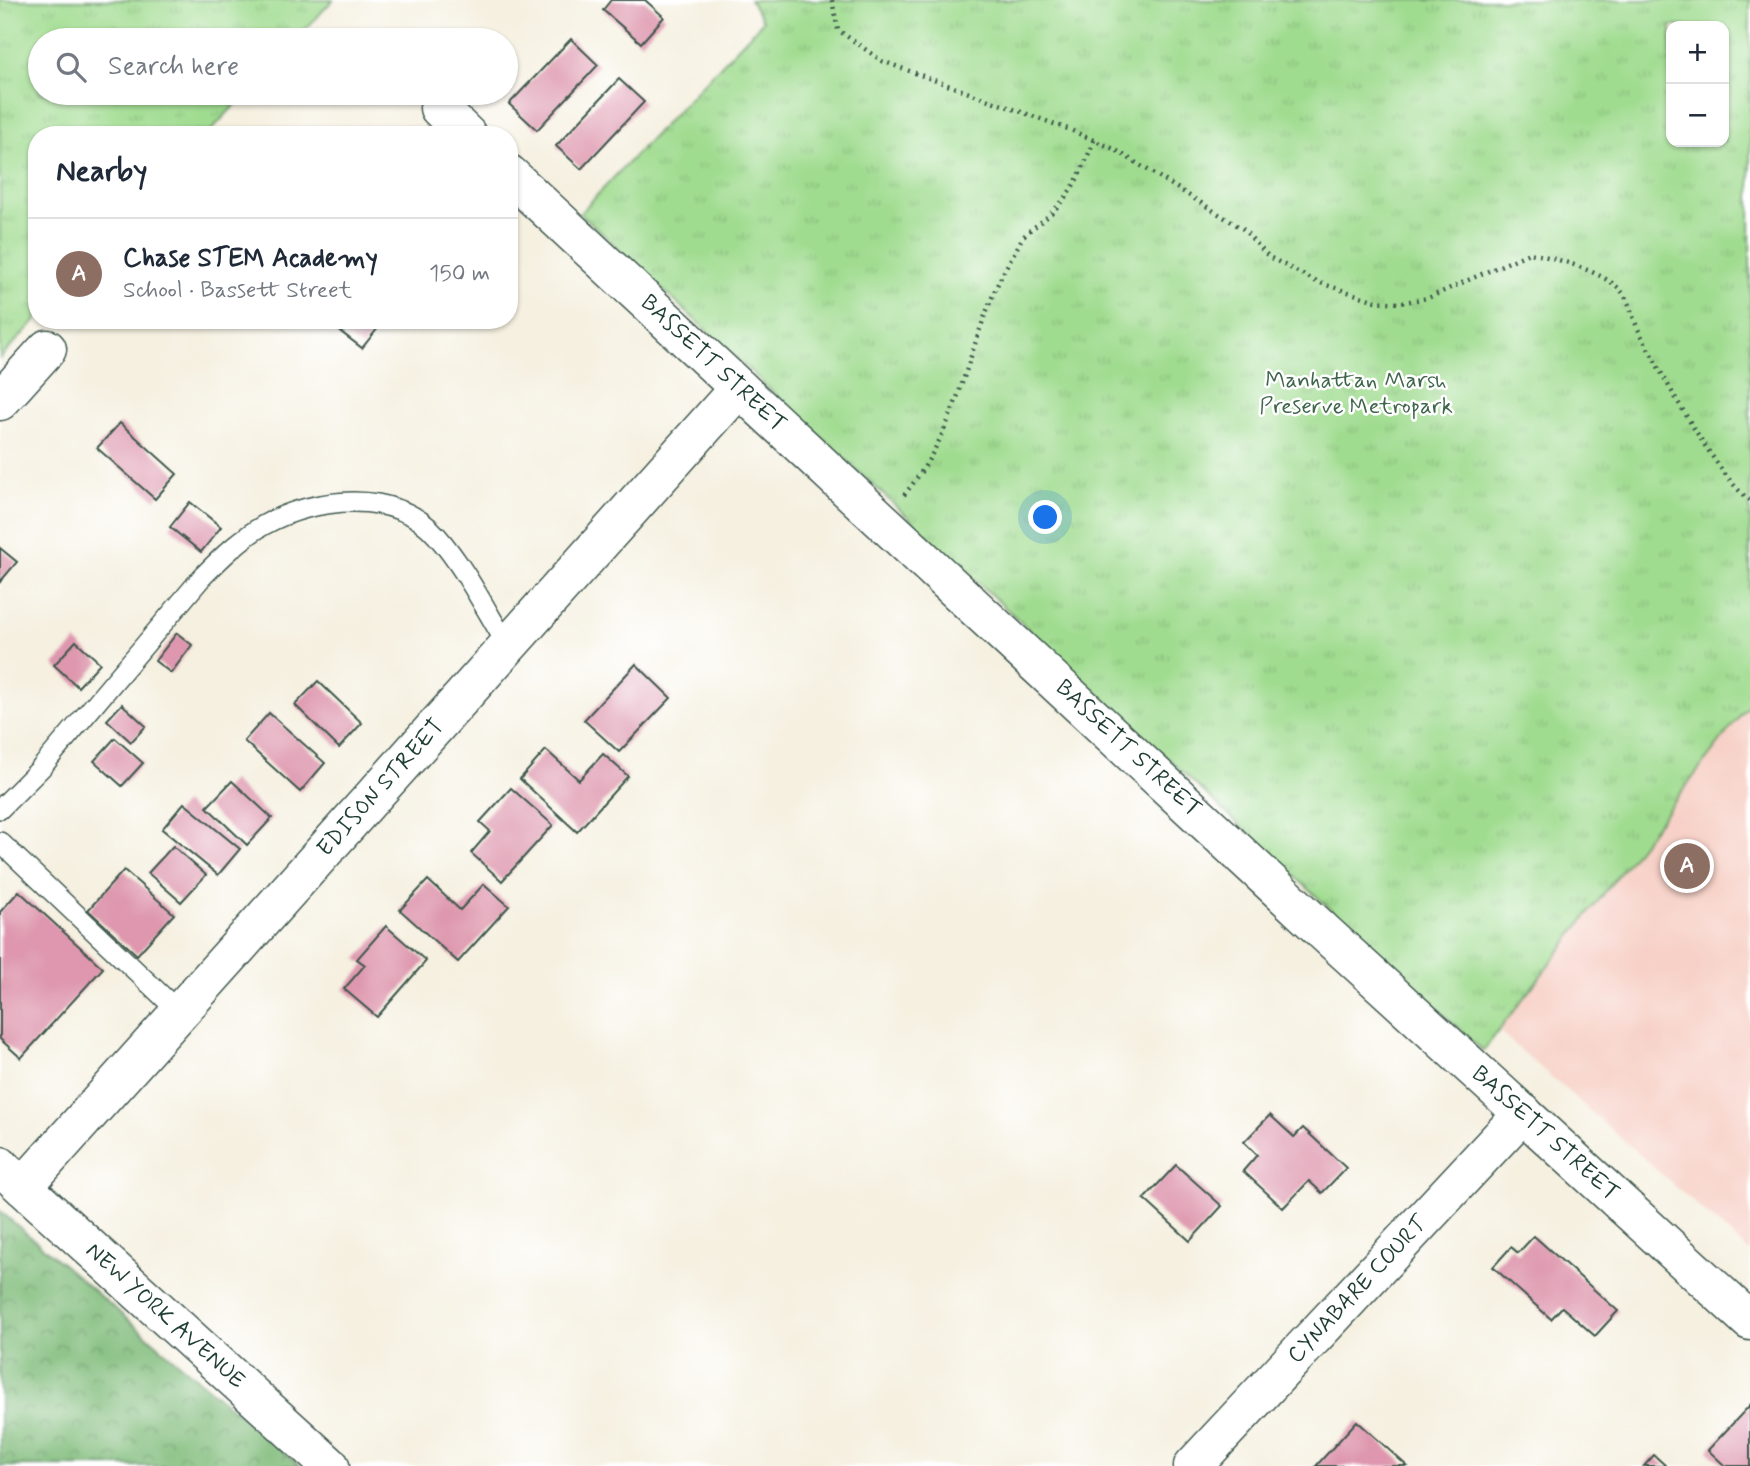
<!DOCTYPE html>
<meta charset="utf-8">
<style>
:root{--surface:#fff;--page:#f2f2f3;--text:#1f2937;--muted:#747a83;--line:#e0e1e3;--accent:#d1495b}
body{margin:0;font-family:Mynerve,sans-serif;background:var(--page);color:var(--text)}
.controls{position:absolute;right:21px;top:21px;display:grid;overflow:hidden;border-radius:14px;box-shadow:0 2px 5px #0004}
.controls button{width:63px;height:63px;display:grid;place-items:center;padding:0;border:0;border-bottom:2px solid var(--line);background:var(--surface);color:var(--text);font:35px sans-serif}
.you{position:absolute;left:1046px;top:518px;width:24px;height:24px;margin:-18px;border:5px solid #fff;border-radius:50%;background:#1a73e8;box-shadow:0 0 0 10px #1a73e833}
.badge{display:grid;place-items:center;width:46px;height:46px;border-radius:50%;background:var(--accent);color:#fff;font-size:23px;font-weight:700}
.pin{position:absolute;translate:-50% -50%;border:4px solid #fff;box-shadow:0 2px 7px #0006}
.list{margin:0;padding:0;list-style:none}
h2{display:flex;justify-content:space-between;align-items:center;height:91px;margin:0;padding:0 28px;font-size:30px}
h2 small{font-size:23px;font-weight:400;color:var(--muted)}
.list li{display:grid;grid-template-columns:46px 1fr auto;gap:21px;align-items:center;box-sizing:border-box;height:112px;padding:0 28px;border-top:2px solid var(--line)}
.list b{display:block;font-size:26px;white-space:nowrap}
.list p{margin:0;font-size:23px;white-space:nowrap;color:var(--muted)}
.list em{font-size:23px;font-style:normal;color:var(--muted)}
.icon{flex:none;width:38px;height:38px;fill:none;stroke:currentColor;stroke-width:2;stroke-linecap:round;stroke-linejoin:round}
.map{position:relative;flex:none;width:1750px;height:1466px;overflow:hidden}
.search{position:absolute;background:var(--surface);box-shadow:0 2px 5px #0004;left:28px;top:28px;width:490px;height:77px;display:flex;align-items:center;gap:18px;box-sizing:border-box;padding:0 24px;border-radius:38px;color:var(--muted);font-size:26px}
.panel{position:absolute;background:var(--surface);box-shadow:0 2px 5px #0004;left:28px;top:126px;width:490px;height:203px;border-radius:28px}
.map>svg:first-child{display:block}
.built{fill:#f7d1c7}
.forest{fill:url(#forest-crowns);stroke:#507c57;stroke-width:2}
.park{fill:url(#park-tufts);stroke:#608c62;stroke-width:2;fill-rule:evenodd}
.building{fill:#de97ae}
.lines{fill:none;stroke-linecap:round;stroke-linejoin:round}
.service-casing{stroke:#3f584e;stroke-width:22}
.minor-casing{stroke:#3f584e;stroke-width:41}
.tertiary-casing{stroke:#3f584e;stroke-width:41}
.path{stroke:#3f584e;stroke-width:4.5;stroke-dasharray:2 5;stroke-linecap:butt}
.service{stroke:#fff;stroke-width:19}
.minor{stroke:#fff;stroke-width:38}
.tertiary{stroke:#fff;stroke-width:38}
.labels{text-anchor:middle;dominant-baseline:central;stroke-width:5;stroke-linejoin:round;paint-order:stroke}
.street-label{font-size:23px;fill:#1f3d34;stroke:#fff}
.park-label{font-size:23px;fill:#3f654b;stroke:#fff}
</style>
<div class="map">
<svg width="1750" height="1466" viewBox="0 0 1750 1466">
<defs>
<pattern id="forest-crowns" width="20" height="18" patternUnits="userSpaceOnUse" patternTransform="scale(1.75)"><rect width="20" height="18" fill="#80bc7a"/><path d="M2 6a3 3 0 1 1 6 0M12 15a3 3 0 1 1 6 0" fill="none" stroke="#689a65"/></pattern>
<pattern id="park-tufts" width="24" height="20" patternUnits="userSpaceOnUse" patternTransform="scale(1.75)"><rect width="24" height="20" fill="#a0dc90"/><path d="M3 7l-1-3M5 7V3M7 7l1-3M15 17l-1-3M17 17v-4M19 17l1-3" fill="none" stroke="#89be7d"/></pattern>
</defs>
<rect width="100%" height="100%" fill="#fff"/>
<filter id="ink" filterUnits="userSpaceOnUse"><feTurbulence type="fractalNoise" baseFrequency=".0143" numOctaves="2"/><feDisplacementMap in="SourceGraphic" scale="14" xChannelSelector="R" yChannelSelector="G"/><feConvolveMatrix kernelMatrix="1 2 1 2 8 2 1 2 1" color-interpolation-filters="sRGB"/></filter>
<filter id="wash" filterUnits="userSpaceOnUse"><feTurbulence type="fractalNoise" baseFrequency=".00686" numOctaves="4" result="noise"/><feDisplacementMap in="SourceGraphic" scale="28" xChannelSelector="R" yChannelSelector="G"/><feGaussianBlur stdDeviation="1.57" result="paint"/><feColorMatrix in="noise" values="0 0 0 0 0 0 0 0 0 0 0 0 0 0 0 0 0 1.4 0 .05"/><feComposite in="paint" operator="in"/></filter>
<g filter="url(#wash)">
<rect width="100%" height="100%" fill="#f5f0e0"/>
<path class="built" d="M1750,703V1252L1498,1030Z"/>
<path class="forest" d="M0,1211L300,1466H0Z"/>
<g class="park">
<path d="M0,0H333L295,40H40V93H246L207,135H37V319L0,358Z"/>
<path d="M750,0H1750V703L1483,1051L580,213L763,21ZM1671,26H1724V142H1671Z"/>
</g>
<g id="blocks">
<g class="building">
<path d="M611,0H645L664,17L641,43L603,10Z"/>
<path d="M571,39L598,65L537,130L509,104Z"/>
<path d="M619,79L644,102L581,169L556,146Z"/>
<path d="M344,320H368L378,328L362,348L337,329Z"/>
<path d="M120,423L177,474L155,499L97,448Z"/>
<path d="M190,502L221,527L201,552L170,527Z"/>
<path d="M0,548L17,562L0,582Z"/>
<path d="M177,633L192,645L171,673L155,661Z"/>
<path d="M76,641L100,663L78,687L54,665Z"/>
<path d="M636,664L671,698L619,752L584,720Z"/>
<path d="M318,681L362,723L339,748L295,705Z"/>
<path d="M122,704L146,726L131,742L107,720Z"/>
<path d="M269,713L325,763L300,792L244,741Z"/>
<path d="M115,738L143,763L122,786L94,761Z"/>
<path d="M546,750L579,780L603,754L628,776L577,832L520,779Z"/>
<path d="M232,781L272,818L247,845L207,807Z"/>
<path d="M511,788L553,825L502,881L471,853L490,831L480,822Z"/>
<path d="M184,803L240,849L218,875L162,829Z"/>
<path d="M173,846L206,875L181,902L148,873Z"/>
<path d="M124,870L174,914L137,955L88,910Z"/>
<path d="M428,880L460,910L484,884L509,906L458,962L400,910Z"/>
<path d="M19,891L103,968L21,1058L0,1039V912Z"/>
<path d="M386,926L426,961L377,1017L344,989L365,965L357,959Z"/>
<path d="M1270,1115L1294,1137L1303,1128L1346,1168L1322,1193L1309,1181L1283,1208L1243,1171L1257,1155L1244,1142Z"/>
<path d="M1176,1165L1222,1206L1190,1241L1144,1199Z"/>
<path d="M1534,1236L1618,1311L1595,1336L1562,1307L1551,1319L1493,1267L1511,1247L1518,1253Z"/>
<path d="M1750,1405V1466H1725L1708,1450Z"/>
<path d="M1357,1421L1407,1466H1316Z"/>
<path d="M1654,1455L1666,1466H1644Z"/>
</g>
</g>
</g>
<g filter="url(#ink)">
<use href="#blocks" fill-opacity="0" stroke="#3f584e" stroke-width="2"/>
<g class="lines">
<defs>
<g id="service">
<path d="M0,809L41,768L203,576C221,558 241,538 264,525C314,497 396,488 437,536C466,569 486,611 509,648"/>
<path d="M0,842L178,1011"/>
</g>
<g id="minor">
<path d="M439,108L467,135"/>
<path d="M509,174L1325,933L1750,1321"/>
<path d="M0,401L47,349"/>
<path d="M23,1187L739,388"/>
<path d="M1193,1466L1523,1113"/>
</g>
<path id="tertiary" d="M0,1166L330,1466"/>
</defs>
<use href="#service" class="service-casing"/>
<use href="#minor" class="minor-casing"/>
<use href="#tertiary" class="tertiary-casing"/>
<g class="path">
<path d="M832,0L838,30L882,61L1068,129L1114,149L1243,229L1269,257L1317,282L1376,301L1399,303L1428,298L1529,253C1553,257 1606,272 1622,292C1630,302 1633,320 1639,331C1657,367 1720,481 1750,500"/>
<path d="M904,495C956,432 963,367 993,295C1000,277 1011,259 1020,242C1025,232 1038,225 1047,217C1073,193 1082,172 1094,140"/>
</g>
<use href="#service" class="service"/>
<use href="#minor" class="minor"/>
<use href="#tertiary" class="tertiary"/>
</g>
</g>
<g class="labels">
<g class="street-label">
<text transform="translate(713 364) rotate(43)">BASSETT STREET</text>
<text transform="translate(1128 749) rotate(43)">BASSETT STREET</text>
<text transform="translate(381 788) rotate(-48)">EDISON STREET</text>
<text transform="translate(1545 1134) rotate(42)">BASSETT STREET</text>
<text transform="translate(1358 1290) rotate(-47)">CYNABARE COURT</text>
<text transform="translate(165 1316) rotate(42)">NEW YORK AVENUE</text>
</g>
<g class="park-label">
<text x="1356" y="381">Manhattan Marsh<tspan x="1356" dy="26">Preserve Metropark</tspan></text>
</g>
</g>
</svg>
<div class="controls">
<button>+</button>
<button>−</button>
</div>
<div class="you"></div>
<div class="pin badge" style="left:1687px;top:866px;background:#8d6e63">A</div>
<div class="search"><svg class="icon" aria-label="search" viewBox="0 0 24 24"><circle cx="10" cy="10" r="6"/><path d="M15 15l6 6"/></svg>Search here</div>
<section class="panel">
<h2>Nearby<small></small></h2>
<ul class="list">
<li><span class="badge" style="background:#8d6e63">A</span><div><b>Chase STEM Academy</b><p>School · Bassett Street</p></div><em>150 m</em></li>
</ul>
</section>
</div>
